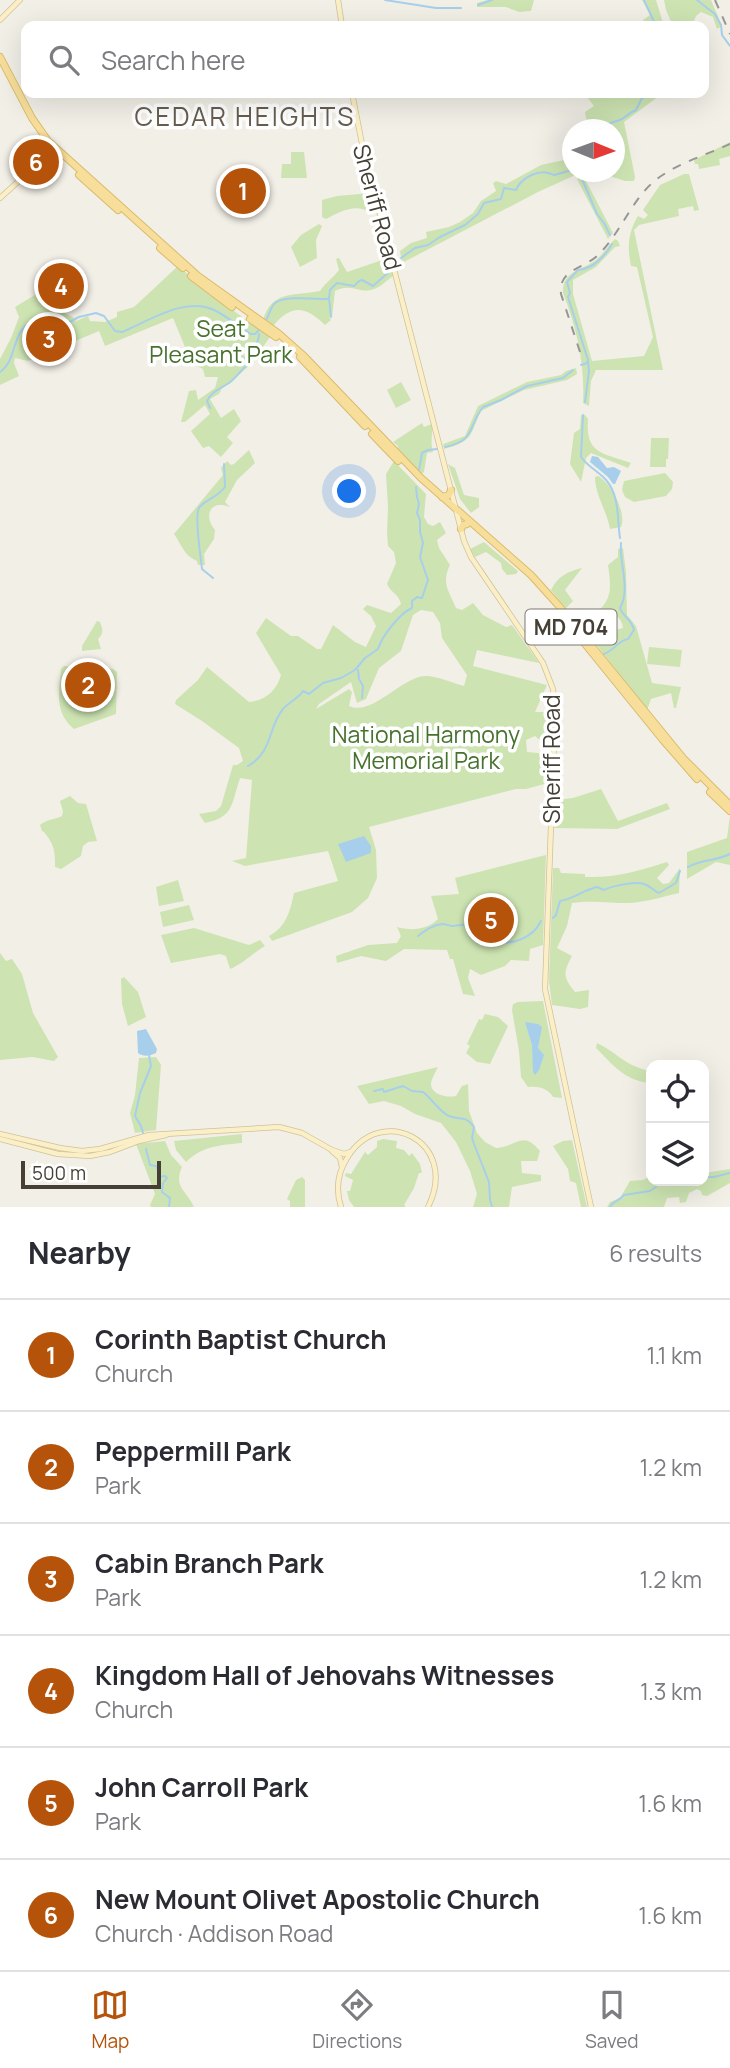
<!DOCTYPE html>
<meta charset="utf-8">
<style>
:root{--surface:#fff;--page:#f7f7f7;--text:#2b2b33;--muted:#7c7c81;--line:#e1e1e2;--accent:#b45309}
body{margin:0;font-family:Manrope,sans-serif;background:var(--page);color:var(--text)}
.controls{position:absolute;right:21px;bottom:21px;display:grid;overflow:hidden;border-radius:14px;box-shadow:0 7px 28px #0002}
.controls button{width:63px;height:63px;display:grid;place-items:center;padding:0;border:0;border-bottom:2px solid var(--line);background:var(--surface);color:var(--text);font:35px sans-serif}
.compass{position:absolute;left:562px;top:119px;width:63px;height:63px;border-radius:50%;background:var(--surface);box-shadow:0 7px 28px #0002;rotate:91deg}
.scale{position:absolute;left:21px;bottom:18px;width:140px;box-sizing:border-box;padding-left:7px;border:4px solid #453f36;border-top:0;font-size:19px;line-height:24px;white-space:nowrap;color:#453f36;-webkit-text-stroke:5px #fff;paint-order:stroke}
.you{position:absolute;left:350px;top:492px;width:24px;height:24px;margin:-18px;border:5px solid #fff;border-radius:50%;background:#1a73e8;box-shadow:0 0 0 10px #1a73e833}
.badge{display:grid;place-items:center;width:46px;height:46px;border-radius:50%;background:var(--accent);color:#fff;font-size:23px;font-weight:700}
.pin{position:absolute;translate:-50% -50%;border:4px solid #fff;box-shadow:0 2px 7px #0006}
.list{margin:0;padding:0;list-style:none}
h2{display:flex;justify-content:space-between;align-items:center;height:91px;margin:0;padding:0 28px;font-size:30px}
h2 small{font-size:23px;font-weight:400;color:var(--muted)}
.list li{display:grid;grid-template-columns:46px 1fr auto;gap:21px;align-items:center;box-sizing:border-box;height:112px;padding:0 28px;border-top:2px solid var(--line)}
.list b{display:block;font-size:26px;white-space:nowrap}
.list p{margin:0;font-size:23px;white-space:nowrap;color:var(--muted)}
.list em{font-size:23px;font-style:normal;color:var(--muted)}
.icon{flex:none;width:38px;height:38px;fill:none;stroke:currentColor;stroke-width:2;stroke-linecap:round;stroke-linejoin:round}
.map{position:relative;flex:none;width:730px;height:1207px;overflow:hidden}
.search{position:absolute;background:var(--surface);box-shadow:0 7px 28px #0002;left:21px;right:21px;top:21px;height:77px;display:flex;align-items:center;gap:18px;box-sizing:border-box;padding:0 24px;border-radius:14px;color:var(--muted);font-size:26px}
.sheet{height:763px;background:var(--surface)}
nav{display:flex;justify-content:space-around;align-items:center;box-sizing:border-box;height:98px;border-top:2px solid var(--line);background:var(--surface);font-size:19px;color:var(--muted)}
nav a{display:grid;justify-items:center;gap:4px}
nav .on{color:var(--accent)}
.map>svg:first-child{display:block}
.green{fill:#cde4b2;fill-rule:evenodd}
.water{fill:#a7cfeb}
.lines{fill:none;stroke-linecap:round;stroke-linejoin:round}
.stream{stroke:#a7cfeb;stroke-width:2}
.secondary-casing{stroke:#cfc299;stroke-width:6}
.primary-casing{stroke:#dbbb6c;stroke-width:8}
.secondary{stroke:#fbefc8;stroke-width:4.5}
.primary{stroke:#f7de9b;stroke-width:6}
.rail{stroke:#969696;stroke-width:2;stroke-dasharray:9 9;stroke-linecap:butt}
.labels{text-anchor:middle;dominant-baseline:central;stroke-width:7;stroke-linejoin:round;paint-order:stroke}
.shield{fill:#fff;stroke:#7d7972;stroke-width:2}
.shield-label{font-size:21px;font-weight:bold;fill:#453f36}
.street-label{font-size:23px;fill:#453f36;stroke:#fff}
.park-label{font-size:23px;fill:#47722e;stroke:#fff}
.quarter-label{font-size:26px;letter-spacing:2px;fill:#675d4e;stroke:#fff}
</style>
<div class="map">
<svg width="730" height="1207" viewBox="0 0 730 1207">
<rect width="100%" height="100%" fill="#f2efe7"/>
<g class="green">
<path d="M487,0H534L531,11L519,12L506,7H477V3Z"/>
<path d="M642,0H656L664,26H645L643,20L650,15Z"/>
<path d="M664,0H711L722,26L717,29L713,17L701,12L696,16L692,26H673L666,10Z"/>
<path d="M584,93H663L624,122L635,177L634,181H625L597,172H614V130L588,129L585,112L594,106Z"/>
<path d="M730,142V156L719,159L720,165L699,169L698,164H695L694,160Z"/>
<path d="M572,147V172H582L538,192L402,263L400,251L411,243L427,238L426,232L449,227L460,222L473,213L481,201L496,191L493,183L496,181L506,184L541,165L569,159L568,151Z"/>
<path d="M291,152H304L307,178H281L282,164H291Z"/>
<path d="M684,174H689L699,210L694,211L693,206L678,209L679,216L639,225L634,230L663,370H596L591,381L589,406L583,403C585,364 577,329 563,293C562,271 581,271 596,260C603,254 608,246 615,239L618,241L620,246L615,247L596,267L573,280V294L592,361L644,356L653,337L637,267L631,266C627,247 628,233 638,216L644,219L648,215L643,210L660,185Z"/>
<path d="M581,177H584L613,233L608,239L577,179Z"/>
<path d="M371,193L375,209L369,212C356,203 339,212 326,219L322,217V200L337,196Z"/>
<path d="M319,224L322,226L316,240L317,258L300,267L291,247L301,235Z"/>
<path d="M339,258L347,272L388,258L393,276C387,280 381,287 374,289C360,295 352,282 335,291L332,317H329L331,320L325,325C305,306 292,304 273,326L263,320C272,290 294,296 320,291C326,282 333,278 339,270L336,259Z"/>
<path d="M178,266L216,298L270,337L250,365L230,383L222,388L219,394L210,399L221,418L234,409L241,421L227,437L233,443L221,457L209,446L203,448L191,431L210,414L205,405L185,422H181L189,391L196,390L198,400L215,388L218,377H205L203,369L192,364L173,318L105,346L99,331L28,361L15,358L14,363L19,376L0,385V359L11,338L19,317L15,307L43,290L65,313L73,317L76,321L88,316L90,321L105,322L117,317V312L134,307Z"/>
<path d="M576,368L577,374L567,380L524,390L481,411C469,437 473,441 444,449L443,444L465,436L478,406L527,382L561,375L566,371Z"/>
<path d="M401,382L411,400L396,408L387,390Z"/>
<path d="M581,415H585L588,419C585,454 603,453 631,463L628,468L591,453L586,458L581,482L570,464L574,433L580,429Z"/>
<path d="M422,423L424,427L432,424C433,434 430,443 433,452L427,453L424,472L421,474L397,450L398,446L393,442Z"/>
<path d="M651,438H669L668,459H666V467H650Z"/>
<path d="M249,450L255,463L237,480L225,502L230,507C210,499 203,516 215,530L214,539L204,554L205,565H198L197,561C184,556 182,545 174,534L223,475L221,468L227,461L231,465L234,464Z"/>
<path d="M394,461L426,494L424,517L428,524L433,526L440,522L446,533L437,540L439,548L450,565C441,583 449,591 456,608L462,610L473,603L483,615L506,627L512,625L539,663L477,650L473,666L547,685L535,712H546L549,723V743H543L535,736L526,740L527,752L549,754L548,783L526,789H516L369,827L376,850L377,878L368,898L352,912L272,941L269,936C286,927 290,912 294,893L338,881L328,851L245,866L232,861L246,858L252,780L240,778C231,805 234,817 205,823L199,814L216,811L221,806L233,765H237L243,761L239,748L202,721L175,704L176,700L198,680L207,667L249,702C265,701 277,690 281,675L256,633L266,618L291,636H298L317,649H321L333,625L355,642L366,647L376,626L371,616L363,609L367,605L391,613L401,604C398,593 391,593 387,584L396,563L394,552L388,546L387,533L388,507L386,474ZM421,610L433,612L440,623L442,638L467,675L464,686C453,683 437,676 426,676C402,676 372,717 349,706L352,692L349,689L316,709L319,704L351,682L357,703L366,699L379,668L401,651L413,615Z"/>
<path d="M448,464L455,468L464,495L479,498V507L471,513L460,499Z"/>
<path d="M665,473L673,482L672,489L666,496L634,502L625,497L622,490L624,481Z"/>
<path d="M598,476C611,483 627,513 621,527L610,529C607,511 595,495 595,477Z"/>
<path d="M484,542L518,571L516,574L507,575L502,569L501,563L486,552L475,557L470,549Z"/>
<path d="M623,548L626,572L627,615L636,626L652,683L681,687L676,708H674L671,693L651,699L647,710L596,644L611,631L623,628C622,618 616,615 607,610L583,629L572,614L579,608L589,619C612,601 612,593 608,565L618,557V549Z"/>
<path d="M582,568L565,590L573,601L566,608L551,590C557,577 568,571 582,568Z"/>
<path d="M97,621L100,622C103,630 104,633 98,639L101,649L82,651V646Z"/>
<path d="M649,647L682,650L680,667L647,664Z"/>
<path d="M64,666L113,669L117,672L116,714L74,729C54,712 59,692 61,669Z"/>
<path d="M601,789L618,821L667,803L670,809L617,829L554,828L556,800L573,798Z"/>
<path d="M70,796L78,803L86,804L97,841L88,842L83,846L81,856L61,869L55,867C55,855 55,846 47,836C40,826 44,837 40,825C47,819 54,820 62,816L63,811L60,801Z"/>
<path d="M730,816V865L716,862L687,879V852L727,838Z"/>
<path d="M546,855L543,945L530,949L529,961L511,960L505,966L481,975L470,969L468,978L475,996L463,994L453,959H450L447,950L404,949L386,961L361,956L337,963L336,956L368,945L397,943L401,936L397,927C411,931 427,930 438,919L431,896L459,894L455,878Z"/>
<path d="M667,862L669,865L657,878L663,884L669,883L680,868L679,893C662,897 646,902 629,903C610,903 591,900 572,903L567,926L557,948L572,956C563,973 563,977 575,992L589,990L588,1007L580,1009L552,1005L549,981L553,868H559L561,873L585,874V877C616,878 638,871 667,862Z"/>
<path d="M178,880L184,901L159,906L156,887Z"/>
<path d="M189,905L194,920L163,927L160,912Z"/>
<path d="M194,928L249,945L260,940L265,946C253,953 243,964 230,969L226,956L220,954L171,963L161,935Z"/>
<path d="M0,953L6,961L12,959L22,974L33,1013L58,1057L54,1061L33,1057L0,1060Z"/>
<path d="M124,977L138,992L146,1017L128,1026L122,1004L121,979Z"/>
<path d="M543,1001L562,1098L553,1097C548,1088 538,1086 528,1087L521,1077L519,1051L512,1010L513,1004L518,1002Z"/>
<path d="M485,1014L498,1017L508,1026L490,1064L477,1062L466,1053L470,1046L467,1044L479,1019L482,1020Z"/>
<path d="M597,1043C618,1053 626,1067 651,1071V1083C625,1081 614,1066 596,1048Z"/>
<path d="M156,1057L161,1065L156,1130L135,1133L130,1113L135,1095L139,1058Z"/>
<path d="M438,1067C436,1071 431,1080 431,1084C431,1095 448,1098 456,1096L462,1086L468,1084L469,1111L477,1133L485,1142L496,1148C519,1146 522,1130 540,1151L537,1161H521L522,1173L541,1175V1181L512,1187L509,1207H473L477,1194L470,1171L456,1142L441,1123L415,1114L401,1106L384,1101L369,1104L357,1086Z"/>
<path d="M242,1134V1143C221,1145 202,1146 186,1162L176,1150L174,1141Z"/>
<path d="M383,1139L397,1141L396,1148L404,1150L409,1156L412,1153L420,1164L422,1173H419L414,1188L404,1205L406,1207H354L349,1200L347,1191H350L353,1180L345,1176L346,1173L351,1174L365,1152L368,1155L377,1147V1141Z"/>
<path d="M572,1140L587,1207H581L576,1183L570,1181L568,1169L553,1146L563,1141Z"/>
<path d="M165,1141L171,1155L182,1167C173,1187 187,1191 194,1207H151L150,1205L155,1194L136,1144Z"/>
<path d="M730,1169V1183L707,1196L702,1195L701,1191L697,1189L689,1193L686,1202L680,1203L679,1197L667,1198L664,1207H607L610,1202L620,1198L630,1181L643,1180L651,1176V1181H704V1173Z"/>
<path d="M302,1177L305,1180V1207H290V1201L287,1199L296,1180Z"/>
</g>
<g class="water">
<path d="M592,456L598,457L607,468L614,467L621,471L615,484H613L608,477L590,462Z"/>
<path d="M364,836L371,846V853L346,862L338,844Z"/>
<path d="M525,1022L538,1024L542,1027L538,1048L544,1055L539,1070L535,1075L533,1072L532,1045Z"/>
<path d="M146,1029L157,1049L156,1053C150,1056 143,1057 138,1053L137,1031Z"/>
</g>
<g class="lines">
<g class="stream">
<path d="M385,0L436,8H461"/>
<path d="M644,0L656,26"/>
<path d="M697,0L715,14L721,25L722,35L730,46"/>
<path d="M478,5L492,0"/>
<path d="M603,130C609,121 614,123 622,119C627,116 630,112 636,110L642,98L656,93"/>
<path d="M582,179L597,214L604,223L610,235"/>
<path d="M401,258L415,248L428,245L440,237L465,225L478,214L484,203L501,199L504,188L516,190C521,178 540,167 554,175L572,170"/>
<path d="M329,298L331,317"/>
<path d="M266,320C269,316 270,309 274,304C282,295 315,299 327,299L329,298L330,290L337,283L354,286L359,281L362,280L373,286L390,271"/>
<path d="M581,365L587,363L588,360L568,297L570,293L567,282L578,270C593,269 605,256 612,244"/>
<path d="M0,372C18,360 11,329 33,322L62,326L79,317L96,313L104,316L115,331L122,332C149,321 185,296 214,310C227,316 239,327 251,334H255L259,330"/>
<path d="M585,402L589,371L588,362"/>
<path d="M210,408L207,401C212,391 220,389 229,383C235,379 240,371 246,366L245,358C251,353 259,343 259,334"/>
<path d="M583,415L581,457C588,467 598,471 606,480C620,496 617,519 620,538"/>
<path d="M445,447C477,440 467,427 483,407L501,400L527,386L563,378L573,370"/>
<path d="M419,470L422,453L428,450L437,449"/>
<path d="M213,578L202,569C201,558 194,516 199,508C203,501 218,497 225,487L224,464"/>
<path d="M604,654C615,650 617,641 628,639L634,630C631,618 623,617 620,608C631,589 619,564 621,543"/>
<path d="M358,670L359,679L363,686L362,698"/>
<path d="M248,766C273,752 268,727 283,709C288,703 299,698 303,691L309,694L323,683L341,678L355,670L365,658L378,649C382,636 400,613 412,608V601L417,597L422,598L428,580L420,557L423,543L420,532V520L417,513L419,504L417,497L416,487"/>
<path d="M688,867C701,859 717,861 730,854"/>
<path d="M553,918L556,915L560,901C574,899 583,890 597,887L604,890C611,886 637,881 644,884C651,886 653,891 659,893L676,883L680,871"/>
<path d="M418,936C424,931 434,925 442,924C446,924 450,926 453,926C457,926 461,924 464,925C473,927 485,938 492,940C511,947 533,938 541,921"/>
<path d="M374,1091L383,1089L384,1092L403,1086L412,1091L423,1092C431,1098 441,1113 449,1116C461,1121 464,1114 474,1127L472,1138L474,1144L489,1182L490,1200L492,1206"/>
<path d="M143,1133L141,1126L135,1116L140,1093L151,1066L149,1055"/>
<path d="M146,1149L150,1165L156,1166L159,1172V1177L165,1176L167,1178L163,1183L162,1192L170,1198L169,1207"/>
<path d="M704,1177H714L730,1173"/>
<path d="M610,1207C612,1202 619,1201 624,1195L650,1191L664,1181"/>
</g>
<defs>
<g id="secondary">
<path d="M338,0L342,26"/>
<path d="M0,20L20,0"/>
<path d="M352,93L363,149L464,541L471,557L543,663L553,689L555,716L545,989L591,1207"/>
<path d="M0,198L21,179L45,138"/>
<path d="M0,1134L60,1148L82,1151L100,1149L149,1135L279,1127L302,1133L332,1150L344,1154L350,1152"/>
<path d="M0,1139L58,1154L90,1156L110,1152L139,1141L166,1135"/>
<path d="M332,1151L340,1158L342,1167"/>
<path d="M341,1207C336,1191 337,1175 346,1160C379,1101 461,1141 428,1207"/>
</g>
<g id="primary">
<path d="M0,57L32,118L48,141L198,276L278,333L304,356L421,478L531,575L559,606L683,758L730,805"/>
<path d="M79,175L118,210"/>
<path d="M160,248L183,268"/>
<path d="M191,276L232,307"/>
<path d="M250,319L276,337"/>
<path d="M300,357L365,426"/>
<path d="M372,434L398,461"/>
<path d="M442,497L449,495L451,490"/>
<path d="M461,529L463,525L467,524"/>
<path d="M577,634L663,740L697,779"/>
<path d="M710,792L730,811"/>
</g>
</defs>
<use href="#secondary" class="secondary-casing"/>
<use href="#primary" class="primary-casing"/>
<use href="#secondary" class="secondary"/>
<use href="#primary" class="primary"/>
<g class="rail">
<path d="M715,0L730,34"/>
<path d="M580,352L561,294C558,269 584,269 598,255C621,233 632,198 657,179C678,163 706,155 730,144"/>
</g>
</g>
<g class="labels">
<rect class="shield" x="525.5" y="609.5" width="91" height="35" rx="5"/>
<g class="shield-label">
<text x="571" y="627">MD 704</text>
</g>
<g class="street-label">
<text transform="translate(378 207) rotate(75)">Sheriff Road</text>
<text transform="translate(551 759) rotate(-90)">Sheriff Road</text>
</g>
<g class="park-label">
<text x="221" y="328">Seat<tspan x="221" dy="26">Pleasant Park</tspan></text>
<text x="426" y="734">National Harmony<tspan x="426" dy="26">Memorial Park</tspan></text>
</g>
<g class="quarter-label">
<text x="245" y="116">CEDAR HEIGHTS</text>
</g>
</g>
</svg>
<div class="controls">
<button><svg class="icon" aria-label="locate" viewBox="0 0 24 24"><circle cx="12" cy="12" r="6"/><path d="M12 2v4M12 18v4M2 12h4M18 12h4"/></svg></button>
<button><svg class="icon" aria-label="layers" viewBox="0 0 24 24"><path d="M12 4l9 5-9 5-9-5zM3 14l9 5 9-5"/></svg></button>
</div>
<svg class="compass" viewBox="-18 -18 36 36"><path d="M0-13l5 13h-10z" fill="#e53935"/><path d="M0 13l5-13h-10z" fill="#7c7c81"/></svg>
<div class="scale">500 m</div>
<div class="you"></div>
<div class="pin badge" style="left:243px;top:191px">1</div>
<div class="pin badge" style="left:88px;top:685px">2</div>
<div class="pin badge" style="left:49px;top:339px">3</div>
<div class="pin badge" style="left:61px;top:286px">4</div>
<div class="pin badge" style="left:491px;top:920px">5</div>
<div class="pin badge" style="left:36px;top:162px">6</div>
<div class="search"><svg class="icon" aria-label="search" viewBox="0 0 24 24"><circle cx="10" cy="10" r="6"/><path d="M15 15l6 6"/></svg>Search here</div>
</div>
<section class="sheet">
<h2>Nearby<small>6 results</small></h2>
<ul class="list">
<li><span class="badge">1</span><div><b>Corinth Baptist Church</b><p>Church</p></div><em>1.1 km</em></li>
<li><span class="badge">2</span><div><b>Peppermill Park</b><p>Park</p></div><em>1.2 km</em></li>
<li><span class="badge">3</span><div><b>Cabin Branch Park</b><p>Park</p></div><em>1.2 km</em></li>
<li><span class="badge">4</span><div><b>Kingdom Hall of Jehovahs Witnesses</b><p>Church</p></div><em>1.3 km</em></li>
<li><span class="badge">5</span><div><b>John Carroll Park</b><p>Park</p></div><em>1.6 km</em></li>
<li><span class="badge">6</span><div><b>New Mount Olivet Apostolic Church</b><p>Church · Addison Road</p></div><em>1.6 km</em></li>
</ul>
</section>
<nav>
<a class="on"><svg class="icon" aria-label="map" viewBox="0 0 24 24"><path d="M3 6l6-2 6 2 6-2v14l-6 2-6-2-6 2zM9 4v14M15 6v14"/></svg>Map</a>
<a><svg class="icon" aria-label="directions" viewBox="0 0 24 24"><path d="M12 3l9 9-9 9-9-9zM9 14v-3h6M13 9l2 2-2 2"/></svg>Directions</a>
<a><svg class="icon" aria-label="saved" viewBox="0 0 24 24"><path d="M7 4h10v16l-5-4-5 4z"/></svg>Saved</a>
</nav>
